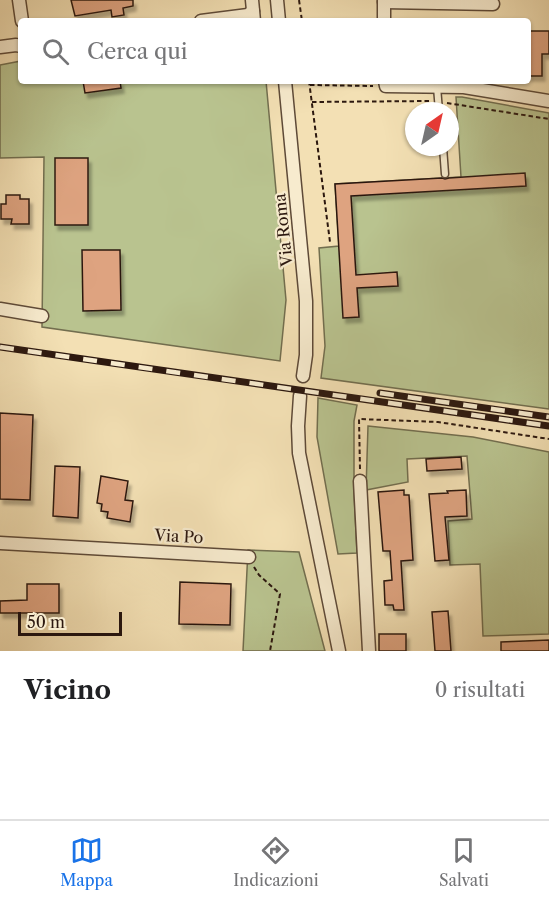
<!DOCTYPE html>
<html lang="it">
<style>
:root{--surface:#fff;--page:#f2f2f2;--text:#202124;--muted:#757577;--line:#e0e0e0;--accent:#1a73e8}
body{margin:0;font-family:"Libre Caslon Text",serif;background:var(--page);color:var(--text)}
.compass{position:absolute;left:405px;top:102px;width:54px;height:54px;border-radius:50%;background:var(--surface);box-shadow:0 2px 4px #0004;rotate:34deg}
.scale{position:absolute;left:18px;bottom:15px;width:104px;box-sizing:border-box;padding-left:6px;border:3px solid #2c180f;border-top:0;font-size:16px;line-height:21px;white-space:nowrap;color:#2c180f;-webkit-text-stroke:4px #f7ebce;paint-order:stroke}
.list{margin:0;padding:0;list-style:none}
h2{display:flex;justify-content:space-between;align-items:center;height:78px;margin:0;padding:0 24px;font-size:26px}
h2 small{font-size:20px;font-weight:400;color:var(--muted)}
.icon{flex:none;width:33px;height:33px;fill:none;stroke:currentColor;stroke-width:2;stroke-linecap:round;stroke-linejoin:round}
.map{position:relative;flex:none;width:549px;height:651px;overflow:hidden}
.search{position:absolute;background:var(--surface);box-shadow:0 2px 4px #0004;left:18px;right:18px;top:18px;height:66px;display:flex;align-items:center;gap:15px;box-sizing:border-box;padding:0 21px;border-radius:6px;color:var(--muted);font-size:22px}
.sheet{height:168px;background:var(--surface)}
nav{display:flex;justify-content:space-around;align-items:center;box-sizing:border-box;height:84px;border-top:2px solid var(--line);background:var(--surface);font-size:16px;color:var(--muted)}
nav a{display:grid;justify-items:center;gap:3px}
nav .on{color:var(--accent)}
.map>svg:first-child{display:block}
.green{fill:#b9c38f;stroke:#726e4f;stroke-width:1.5}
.building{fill:#dea380;stroke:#2c180f;stroke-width:1.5;filter:url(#shadow)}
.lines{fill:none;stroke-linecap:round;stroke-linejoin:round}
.service-casing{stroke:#5e4a38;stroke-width:9}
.minor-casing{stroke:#5e4a38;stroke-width:15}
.path{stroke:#2c180f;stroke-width:2;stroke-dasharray:4.5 3;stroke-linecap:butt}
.service{stroke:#f7ebce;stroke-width:6}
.minor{stroke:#f7ebce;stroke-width:12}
.rail-casing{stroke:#2c180f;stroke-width:7}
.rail{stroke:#f7ebce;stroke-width:4.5;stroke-dasharray:14;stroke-linecap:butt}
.labels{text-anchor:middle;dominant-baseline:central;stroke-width:4.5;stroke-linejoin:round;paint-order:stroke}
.street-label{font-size:16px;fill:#2c180f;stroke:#f7ebce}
</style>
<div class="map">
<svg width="549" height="651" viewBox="0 0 549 651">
<defs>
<filter id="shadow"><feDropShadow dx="3" dy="5" stdDeviation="1.5" flood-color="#0004"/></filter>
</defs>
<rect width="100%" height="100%" fill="#f3e0b4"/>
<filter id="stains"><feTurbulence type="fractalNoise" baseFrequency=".00333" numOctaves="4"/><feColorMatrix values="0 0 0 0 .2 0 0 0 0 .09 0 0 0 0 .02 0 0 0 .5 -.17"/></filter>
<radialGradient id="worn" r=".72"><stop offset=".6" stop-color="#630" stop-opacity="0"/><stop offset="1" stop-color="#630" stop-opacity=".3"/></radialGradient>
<g class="green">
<path d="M21,61V81H266L286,300L280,361L42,327L44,157L0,158V65Z"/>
<path d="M456,97H462L549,113V409L321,378L325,346L319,248L339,246L335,184L461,177Z"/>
<path d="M318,398L357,405L354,421V492L357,553L338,554L317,437Z"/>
<path d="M368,426L473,437L549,452V634L483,636L480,564L450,565L448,521L472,519L467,456L407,459L408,482L366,490Z"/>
<path d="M248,550L299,552L325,651H243Z"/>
</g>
<g class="building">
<path d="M71,0H133V6L123,8L124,15L112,17L111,10L75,16Z"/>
<path d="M530,31H549V54H542V76H528V41H530Z"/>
<path d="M83,81H120L121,88L85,93Z"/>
<rect x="55" y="158" width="33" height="67"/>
<path d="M525,173L526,186L351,196L356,275L397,272L398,286L357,288L359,317L343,318L335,184L442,178L445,179L449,178Z"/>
<path d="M6,195H20V199H29V224H11L12,219H1V204H6Z"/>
<path d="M82,250H120L121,310L83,311Z"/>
<path d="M0,413L33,415L30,500L0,499Z"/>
<path d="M461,457L462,469L427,471L426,459Z"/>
<path d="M55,466L80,467L78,518L53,516Z"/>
<path d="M101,476L128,481L125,500L133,501L130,522L107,518L108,512L101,511L102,504L97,503Z"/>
<path d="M404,490V495H409L413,560L401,561L404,610H394L393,605H385L384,581L392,580L390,551H383L378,492Z"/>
<path d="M466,490L467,516L445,517L449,560L435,561L429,494L448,493L447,491Z"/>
<path d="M180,582L231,584L230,625L179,624Z"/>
<path d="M27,584H59V613H0V601L27,600Z"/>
<path d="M448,611L451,651H435L432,612Z"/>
<rect x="379" y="634" width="27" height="17"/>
<path d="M549,640V651H501V642Z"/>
</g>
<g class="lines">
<defs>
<g id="service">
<path d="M437,87L439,111"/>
<path d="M443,147L445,174"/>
</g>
<g id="minor">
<path d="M19,0L22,21"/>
<path d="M252,0L254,21"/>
<path d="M277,0L279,21"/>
<path d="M384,0V21"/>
<path d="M384,2L493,4"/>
<path d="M201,21L248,15L253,11"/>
<path d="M0,47L16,45L21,46"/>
<path d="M285,81L306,301V355L303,376"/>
<path d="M385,81L386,86L464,87L549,101"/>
<path d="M0,309L42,316"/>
<path d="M300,396L298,426L299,453L339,651"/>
<path d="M360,481L369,651"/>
<path d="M0,543L249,557"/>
</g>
</defs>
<use href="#service" class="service-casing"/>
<use href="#minor" class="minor-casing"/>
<g class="path">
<path d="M299,0L302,21"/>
<path d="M309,81L330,242"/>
<path d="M310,85L373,86"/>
<path d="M312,102L429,101"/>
<path d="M447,103L549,119"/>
<path d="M360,469L359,419L438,422L549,439"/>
<path d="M254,567L259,575L280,594L270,651"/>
</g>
<use href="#service" class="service"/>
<use href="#minor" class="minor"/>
<defs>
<g id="rail">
<path d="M0,347L549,426"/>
<path d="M380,393L549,417"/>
</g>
</defs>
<use href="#rail" class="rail-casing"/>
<use href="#rail" class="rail"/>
</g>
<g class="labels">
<g class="street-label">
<text transform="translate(283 230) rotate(-96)">Via Roma</text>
<text transform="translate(179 536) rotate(3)">Via Po</text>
</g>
</g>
<rect width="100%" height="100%" filter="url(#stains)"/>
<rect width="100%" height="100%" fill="url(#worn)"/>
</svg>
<svg class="compass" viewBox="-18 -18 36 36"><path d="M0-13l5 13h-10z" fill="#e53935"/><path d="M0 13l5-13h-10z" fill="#757577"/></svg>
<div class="scale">50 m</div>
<div class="search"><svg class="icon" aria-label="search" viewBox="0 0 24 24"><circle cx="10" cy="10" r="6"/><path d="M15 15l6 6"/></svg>Cerca qui</div>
</div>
<section class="sheet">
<h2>Vicino<small>0 risultati</small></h2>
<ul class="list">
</ul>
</section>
<nav>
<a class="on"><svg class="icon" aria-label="map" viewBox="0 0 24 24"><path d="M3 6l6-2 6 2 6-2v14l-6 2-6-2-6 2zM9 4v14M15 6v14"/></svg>Mappa</a>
<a><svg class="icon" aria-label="directions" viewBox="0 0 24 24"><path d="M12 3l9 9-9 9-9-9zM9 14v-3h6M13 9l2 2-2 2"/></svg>Indicazioni</a>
<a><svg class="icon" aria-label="saved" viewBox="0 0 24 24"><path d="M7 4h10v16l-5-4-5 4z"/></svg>Salvati</a>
</nav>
